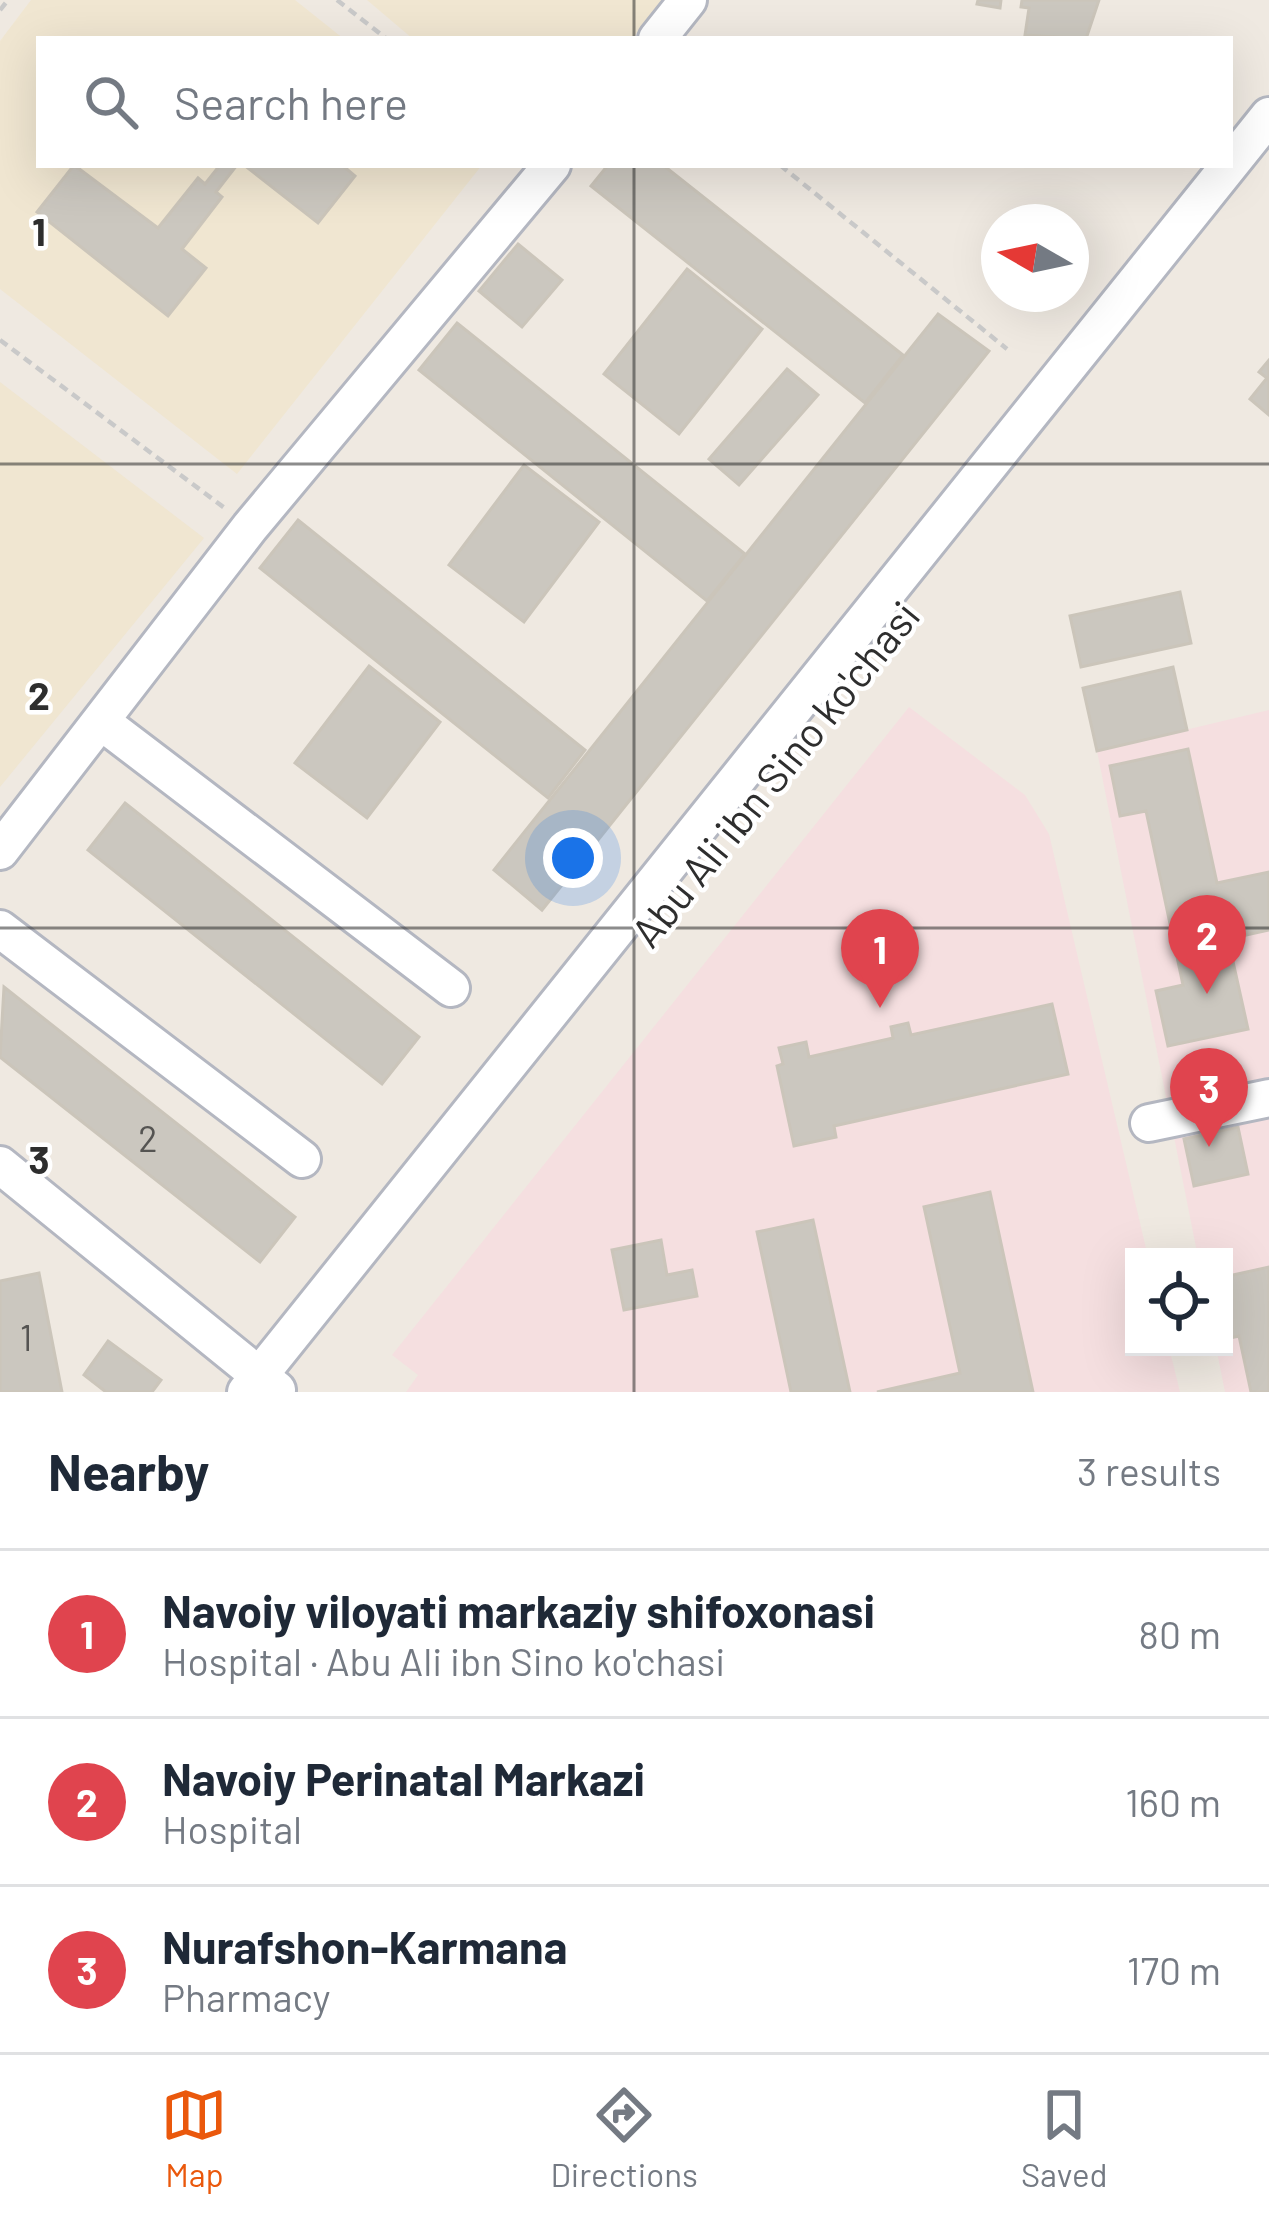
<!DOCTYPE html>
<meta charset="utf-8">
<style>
:root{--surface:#fff;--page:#f6f6f7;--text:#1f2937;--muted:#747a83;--line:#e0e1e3;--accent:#ea580c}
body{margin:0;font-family:Barlow,sans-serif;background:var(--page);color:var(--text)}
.controls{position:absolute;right:36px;bottom:36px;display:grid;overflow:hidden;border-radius:0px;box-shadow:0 12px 48px #0002}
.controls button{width:108px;height:108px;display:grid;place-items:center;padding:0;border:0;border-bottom:3px solid var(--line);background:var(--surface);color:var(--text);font:60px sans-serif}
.compass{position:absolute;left:981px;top:204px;width:108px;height:108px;border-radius:50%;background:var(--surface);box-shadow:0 12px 48px #0002;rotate:279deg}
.you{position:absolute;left:573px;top:858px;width:42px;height:42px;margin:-30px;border:9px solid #fff;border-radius:50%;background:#1a73e8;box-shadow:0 0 0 18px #1a73e833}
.badge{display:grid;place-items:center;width:78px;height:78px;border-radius:50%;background:var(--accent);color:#fff;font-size:39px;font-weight:700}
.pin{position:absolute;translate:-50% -99px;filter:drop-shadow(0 3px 6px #0008)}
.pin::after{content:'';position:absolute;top:63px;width:42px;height:36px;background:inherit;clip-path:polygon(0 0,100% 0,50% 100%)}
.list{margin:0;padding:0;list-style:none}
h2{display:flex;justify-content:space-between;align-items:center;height:156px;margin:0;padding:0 48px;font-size:51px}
h2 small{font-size:39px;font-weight:400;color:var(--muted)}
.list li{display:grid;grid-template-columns:78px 1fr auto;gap:36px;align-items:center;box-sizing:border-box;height:168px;padding:0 48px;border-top:3px solid var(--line)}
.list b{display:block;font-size:45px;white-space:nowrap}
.list p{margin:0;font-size:39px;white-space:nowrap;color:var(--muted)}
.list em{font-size:39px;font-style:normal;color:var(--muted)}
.icon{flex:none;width:66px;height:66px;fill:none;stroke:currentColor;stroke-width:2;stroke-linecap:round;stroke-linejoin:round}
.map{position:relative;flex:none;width:1269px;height:1392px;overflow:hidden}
.search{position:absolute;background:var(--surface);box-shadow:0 12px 48px #0002;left:36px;right:36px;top:36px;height:132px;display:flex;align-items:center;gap:30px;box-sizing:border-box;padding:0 42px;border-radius:0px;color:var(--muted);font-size:45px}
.sheet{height:660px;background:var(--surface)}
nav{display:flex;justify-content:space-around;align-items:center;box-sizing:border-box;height:168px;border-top:3px solid var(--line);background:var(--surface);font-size:33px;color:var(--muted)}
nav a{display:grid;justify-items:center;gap:6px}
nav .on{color:var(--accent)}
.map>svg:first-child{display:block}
.education{fill:#f0e6d1}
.medical{fill:#f5dfe0}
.building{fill:#cbc7bf;stroke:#cbc5ba;stroke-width:3}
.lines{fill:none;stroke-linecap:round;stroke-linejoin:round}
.minor-casing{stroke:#b4b7c1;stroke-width:42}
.path{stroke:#c9c9c9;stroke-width:4.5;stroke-dasharray:9 6;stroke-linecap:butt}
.minor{stroke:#fff;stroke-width:36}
.grid{fill:none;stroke:#2e2e2e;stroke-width:3;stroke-opacity:0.55}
.labels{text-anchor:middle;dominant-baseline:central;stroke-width:9;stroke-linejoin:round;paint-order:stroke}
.number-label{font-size:36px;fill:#555452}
.street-label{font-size:42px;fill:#2e2e2e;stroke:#fff}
.grid-label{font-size:39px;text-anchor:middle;font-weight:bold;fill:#2e2e2e;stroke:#fff;stroke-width:9;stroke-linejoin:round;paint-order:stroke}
</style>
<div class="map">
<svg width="1269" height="1392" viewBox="0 0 1269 1392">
<rect width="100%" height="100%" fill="#efe9e1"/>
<g class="education">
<path d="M31,0H295L344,39H39V165H482L237,474L0,289V41Z"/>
<path d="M367,0H662L632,39H413Z"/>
<path d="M0,382L204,538L0,787Z"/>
</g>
<g class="medical">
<path d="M909,707L1025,795L1049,834L1148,1257H1134V1347H1169L1180,1392H406L418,1375L392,1355Z"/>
<path d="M1269,710V1392H1225L1216,1347H1224V1257H1198L1097,751Z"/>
</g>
<g class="building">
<path d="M978,0H1001L1000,8L977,4Z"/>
<path d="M1022,0H1099L1086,39L1025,35L1029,8L1021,7Z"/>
<path d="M74,165L158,228L198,178L205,184L220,165H237L216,192L222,197L182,249L206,268L168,316L37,212Z"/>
<path d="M244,165H342L355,176L318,223Z"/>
<path d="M608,165H663L903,355L865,403L591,186Z"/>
<path d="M518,244L562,280L522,327L479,291Z"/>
<path d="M687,269L762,329L679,434L604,374Z"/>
<path d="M938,314L989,351L542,910L494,870Z"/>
<path d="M457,323L745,554L707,601L419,370Z"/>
<path d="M1269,360V415L1250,399L1267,378L1259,372Z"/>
<path d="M787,369L818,395L739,485L709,459Z"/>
<path d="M524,465L599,522L524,622L449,565Z"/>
<path d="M298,520L585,750L548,798L260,568Z"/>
<path d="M1180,592L1191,643L1081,667L1070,616Z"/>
<path d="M369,666L440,722L367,818L295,763Z"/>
<path d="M1173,667L1187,730L1097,751L1083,688Z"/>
<path d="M1188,749L1217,883L1269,872V930L1228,939L1248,1029L1168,1046L1156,991L1183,985L1146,811L1120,816L1110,766Z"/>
<path d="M125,803L419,1037L382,1084L88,850Z"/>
<path d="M4,987L295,1217L260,1262L0,1057Z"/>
<path d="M1052,1004L1068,1074L834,1126L836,1137L794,1146L777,1066L783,1064L779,1048L806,1042L809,1057L893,1038L891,1027L908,1023L911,1035Z"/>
<path d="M1238,1127L1248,1174L1194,1186L1184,1139Z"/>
<path d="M990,1192L1033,1392H877L960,1373L924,1207Z"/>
<path d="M813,1220L850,1392H791L757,1232Z"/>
<path d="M661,1240L667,1275L692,1270L697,1296L624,1310L612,1250Z"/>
<path d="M1269,1267V1392H1251L1239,1336L1226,1339L1224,1277Z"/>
<path d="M39,1273L62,1392H0V1281Z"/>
<path d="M108,1341L161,1380L152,1392H106L84,1375Z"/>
</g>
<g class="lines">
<defs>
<g id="minor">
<path d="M657,39L688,0"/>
<path d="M103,723L451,988"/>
<path d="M0,851L250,527L552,165"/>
<path d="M0,929L302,1159"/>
<path d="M1149,1123L1269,1098"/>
<path d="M0,1165L277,1390"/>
<path d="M246,1392L1269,116"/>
</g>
</defs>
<use href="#minor" class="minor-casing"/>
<g class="path">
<path d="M337,0L387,39"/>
<path d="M0,10L8,0"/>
<path d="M780,165L1007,349"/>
<path d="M0,340L226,509"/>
</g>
<use href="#minor" class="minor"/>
</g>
<path class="grid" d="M634,0V39M634,165V1392M0,464H1269M0,928H1269"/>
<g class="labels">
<g class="number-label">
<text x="148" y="1137">2</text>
<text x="26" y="1336">1</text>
</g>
<g class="street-label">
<text transform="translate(774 773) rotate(-51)">Abu Ali ibn Sino ko'chasi</text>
</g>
</g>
<g class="grid-label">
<text x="39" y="246">1</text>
<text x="39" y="710">2</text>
<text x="39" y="1174">3</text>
</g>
</svg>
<div class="controls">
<button><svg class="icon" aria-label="locate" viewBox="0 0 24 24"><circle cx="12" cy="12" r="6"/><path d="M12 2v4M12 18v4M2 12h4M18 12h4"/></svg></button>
</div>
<svg class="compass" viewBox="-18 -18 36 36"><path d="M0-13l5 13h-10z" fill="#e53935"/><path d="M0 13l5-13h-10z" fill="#747a83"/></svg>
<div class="you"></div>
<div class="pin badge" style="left:880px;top:1008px;background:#e0444e">1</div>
<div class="pin badge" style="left:1207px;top:994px;background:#e0444e">2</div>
<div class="pin badge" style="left:1209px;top:1147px;background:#e0444e">3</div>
<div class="search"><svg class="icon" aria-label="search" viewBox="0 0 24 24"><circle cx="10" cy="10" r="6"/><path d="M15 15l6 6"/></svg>Search here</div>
</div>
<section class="sheet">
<h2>Nearby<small>3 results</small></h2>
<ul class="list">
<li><span class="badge" style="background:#e0444e">1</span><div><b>Navoiy viloyati markaziy shifoxonasi</b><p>Hospital · Abu Ali ibn Sino ko'chasi</p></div><em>80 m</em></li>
<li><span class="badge" style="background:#e0444e">2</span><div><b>Navoiy Perinatal Markazi</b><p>Hospital</p></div><em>160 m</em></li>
<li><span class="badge" style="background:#e0444e">3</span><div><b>Nurafshon-Karmana</b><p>Pharmacy</p></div><em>170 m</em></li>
</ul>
</section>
<nav>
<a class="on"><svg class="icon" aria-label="map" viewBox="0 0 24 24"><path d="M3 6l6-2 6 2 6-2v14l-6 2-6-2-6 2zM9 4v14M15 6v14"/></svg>Map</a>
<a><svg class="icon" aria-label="directions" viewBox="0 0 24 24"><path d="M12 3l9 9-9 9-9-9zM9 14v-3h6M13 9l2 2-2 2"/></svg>Directions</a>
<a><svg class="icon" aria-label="saved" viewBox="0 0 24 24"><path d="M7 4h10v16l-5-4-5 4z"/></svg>Saved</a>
</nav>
